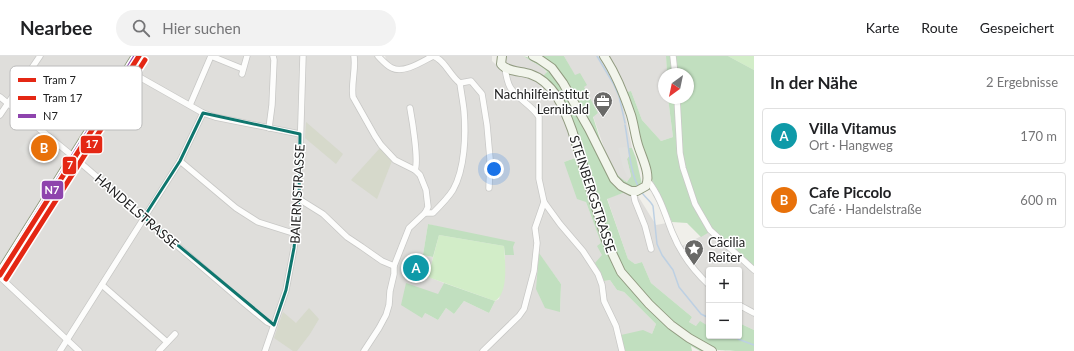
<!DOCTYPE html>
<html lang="de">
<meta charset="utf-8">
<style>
:root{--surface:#fff;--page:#f2f2f2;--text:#202124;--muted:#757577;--line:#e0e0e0;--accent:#111827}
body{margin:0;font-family:Lato,sans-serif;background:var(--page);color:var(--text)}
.controls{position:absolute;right:12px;bottom:12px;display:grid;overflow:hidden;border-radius:4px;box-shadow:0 1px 3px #0004}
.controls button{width:36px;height:36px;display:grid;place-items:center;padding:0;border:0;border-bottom:1px solid var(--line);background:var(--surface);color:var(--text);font:20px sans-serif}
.compass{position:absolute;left:658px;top:12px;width:36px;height:36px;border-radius:50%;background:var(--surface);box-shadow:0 1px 3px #0004;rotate:213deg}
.you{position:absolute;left:494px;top:113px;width:14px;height:14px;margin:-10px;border:3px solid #fff;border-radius:50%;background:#1a73e8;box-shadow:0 0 0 6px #1a73e833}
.badge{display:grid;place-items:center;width:26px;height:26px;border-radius:50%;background:var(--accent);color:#fff;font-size:13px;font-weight:700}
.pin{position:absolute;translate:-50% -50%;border:2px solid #fff;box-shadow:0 1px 4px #0006}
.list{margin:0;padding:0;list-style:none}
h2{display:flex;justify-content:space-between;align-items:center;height:52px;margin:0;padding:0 16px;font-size:17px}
h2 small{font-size:13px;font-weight:400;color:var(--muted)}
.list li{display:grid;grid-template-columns:26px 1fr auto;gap:12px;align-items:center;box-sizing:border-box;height:56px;margin:0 8px 8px;padding:0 8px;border:1px solid var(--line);border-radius:4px}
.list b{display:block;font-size:15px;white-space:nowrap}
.list p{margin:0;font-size:13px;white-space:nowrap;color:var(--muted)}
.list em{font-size:13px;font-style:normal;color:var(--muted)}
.icon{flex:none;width:22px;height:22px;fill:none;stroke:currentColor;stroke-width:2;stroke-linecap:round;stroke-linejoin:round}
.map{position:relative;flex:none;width:754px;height:295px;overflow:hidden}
header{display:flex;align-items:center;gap:24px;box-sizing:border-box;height:56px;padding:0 20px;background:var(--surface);border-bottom:1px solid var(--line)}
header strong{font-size:19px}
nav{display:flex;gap:22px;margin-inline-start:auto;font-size:14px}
.search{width:280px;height:36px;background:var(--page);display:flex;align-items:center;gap:10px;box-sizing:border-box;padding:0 14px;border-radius:22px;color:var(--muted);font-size:15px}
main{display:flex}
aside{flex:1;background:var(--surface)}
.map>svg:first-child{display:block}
.residential{fill:#dfdedb;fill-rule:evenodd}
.construction{fill:#d6d9cb}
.grass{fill:#d2edc8}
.forest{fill:#c1dfbf}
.parking{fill:#e0e0dd}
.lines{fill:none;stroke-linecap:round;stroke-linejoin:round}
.stream{stroke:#bdd0e3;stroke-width:1.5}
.street-casing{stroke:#c8c8c6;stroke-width:7}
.secondary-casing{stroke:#919b80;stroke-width:10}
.street{stroke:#fdfdfc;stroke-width:5.5}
.secondary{stroke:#f2f5ec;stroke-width:8}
.bus-1-casing{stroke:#fff;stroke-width:8}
.bus-1{stroke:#8e44ad;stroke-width:5}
.tram-1-casing{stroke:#fff;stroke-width:8}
.tram-2-casing{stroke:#fff;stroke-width:8}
.tram-1{stroke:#e42714;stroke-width:5}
.tram-2{stroke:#e42714;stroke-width:5}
.marked{fill:none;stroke:#0f766e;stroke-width:3;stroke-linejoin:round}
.labels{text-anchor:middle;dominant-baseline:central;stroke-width:3;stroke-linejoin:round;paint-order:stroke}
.poi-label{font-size:13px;fill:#212121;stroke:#fff;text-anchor:end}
.street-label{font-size:13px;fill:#212121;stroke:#fff}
.key{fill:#fff;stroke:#bcbcbc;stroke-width:1}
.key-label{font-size:11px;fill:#212121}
.line-badge{stroke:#fff;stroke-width:1.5}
.badge-label{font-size:11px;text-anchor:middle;font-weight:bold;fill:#fff}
</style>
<header>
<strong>Nearbee</strong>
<div class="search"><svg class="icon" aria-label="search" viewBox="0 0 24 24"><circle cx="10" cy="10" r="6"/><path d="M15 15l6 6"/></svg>Hier suchen</div>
<nav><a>Karte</a><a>Route</a><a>Gespeichert</a></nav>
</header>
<main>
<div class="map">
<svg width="754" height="295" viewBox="0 0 754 295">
<rect width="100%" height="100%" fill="#f0efea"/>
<g class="residential">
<path d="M0,0H380L387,6L385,0H492V5L503,15L529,20L541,27L553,38L569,72L578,101L564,106L586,146L601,187L603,199V220L604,225L610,224L617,234L624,236L656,268L652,278L624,295H0ZM428,168L513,191L508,199H505V217L499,243L495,245L489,257L464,245L454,258L446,252L438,264L425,257L422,261L438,239L444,227L429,221L433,201L423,199ZM539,198L561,228L560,256Z"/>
<path d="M506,0H523L543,12L547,17L543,20L538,17L505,9L504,5Z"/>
<path d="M564,0H666L667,18H664V42H668L673,81L661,85L642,64L631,35L621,38L632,92H628L631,120L627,126L621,123L610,109L593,60L598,57L583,31L586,29L575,20Z"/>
<path d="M623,135L633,140H638L656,169L667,167L678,192L713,174L754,212V274L739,267V214H709V269L696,270L689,266L692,261L651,227L642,206L635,208L628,203L607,142L623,137Z"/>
</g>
<g class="construction">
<path d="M306,66L343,98L336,108L305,82Z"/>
<path d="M380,92L392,105L377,143L351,124Z"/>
<path d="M309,252L319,263L310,278L297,295H293L274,282L283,256L296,267Z"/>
</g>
<g class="grass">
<path d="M728,0H754V14Z"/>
<path d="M439,179L504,190C505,205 509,237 495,245L428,221Z"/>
</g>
<g class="forest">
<path d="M523,0C536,3 546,11 555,21L623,135V137L607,143L628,203L635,208L642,206L651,227L692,261L689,266L696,270L700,265L708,270L709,269V280H739V267L754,274V295C746,295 724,295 718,294C681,280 632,232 615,198L551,28L543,20L547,16L543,12Z"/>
<path d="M539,0H564L575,19L580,17L587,29L584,31L598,57L593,61C600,81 607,116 627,126L631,120L627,103L629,100L628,92H632L636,102L642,128L634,132L631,131L626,130L614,118L575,42Z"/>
<path d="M666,0H728L754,14V212L713,174L701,181L687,167L672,166L653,126L640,86L627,36L631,35L642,64L661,85L673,81L668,42H688V18H667Z"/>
<path d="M578,101L597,166L631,232L706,295H700L691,290L692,295H624L621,279L643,274L652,278L656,268L624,236L617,234L610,224L604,225L595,207L602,199L597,190L601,187L586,146L577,143L564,106Z"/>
<path d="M428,168L515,186L513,191L514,199H505L504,190L439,179L433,201L423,199Z"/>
<path d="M539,197L561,228L560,256L545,252L536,233Z"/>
<path d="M406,227L438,238L444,227L495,245L489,257L464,245L454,258L446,252L438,264L425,257L422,262L401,249Z"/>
</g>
<g class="parking">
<path d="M27,85L39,95L32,104L19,93Z"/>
<path d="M624,91L628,92L629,100L627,103L631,120L630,122L627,121L622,108L618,92Z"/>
</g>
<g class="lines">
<g class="stream">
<path d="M597,0L613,27L619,40L625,67"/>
<path d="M625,69C629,89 629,112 638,130"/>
<path d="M641,135C644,141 650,144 653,150L657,188L662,199L673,214L679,231L701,258L709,262"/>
<path d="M735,280L738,283L754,289"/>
</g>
<defs>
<g id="street">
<path d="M211,0L243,13"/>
<path d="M354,0C356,14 351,27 353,41L375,80L381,89L395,104L415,114L420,119L426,134L428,151L425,157L409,172L394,210V218L390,235L389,249L386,259L379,272L364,295"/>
<path d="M378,0C382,4 387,10 392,12C404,18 423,5 433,0"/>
<path d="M433,0C445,4 450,20 460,27"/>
<path d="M673,0L675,18"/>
<path d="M505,12C506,19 507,25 510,31C517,43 532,49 539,61V123L544,146L560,168L583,195L598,218L602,229L604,245L616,270L622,295"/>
<path d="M127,14L203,57L215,61L300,78"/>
<path d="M242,18L247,0"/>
<path d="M460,27L471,25L482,38L487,69L490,103L489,132"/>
<path d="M0,41L69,97L244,247L267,266L274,269"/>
<path d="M677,42L680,97L683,112L695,148L710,174L754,214"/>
<path d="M190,49L211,0"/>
<path d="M410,52C412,63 419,105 415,114"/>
<path d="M0,59L40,0"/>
<path d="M269,72L272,49L274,4L273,0"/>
<path d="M180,105L236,152L258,166L296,178"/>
<path d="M648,125C660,140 665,158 672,176C680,196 693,214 709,229"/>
<path d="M633,135L635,145L645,170L651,193"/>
<path d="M299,143L323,158L347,181L362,191L382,205L394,210"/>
<path d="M425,157H433C440,150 448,142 453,134C465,113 466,78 464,55C463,45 461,36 460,27"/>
<path d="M0,221L79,295"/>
<path d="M102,229L167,286"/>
<path d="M739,249L754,257"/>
<path d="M60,295L180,105L203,57"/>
<path d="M159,295L175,278"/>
<path d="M265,295L286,234L294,192L298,163L303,0"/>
<path d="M483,295L519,260L524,253L534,215L537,187L535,172L544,146"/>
</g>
<g id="secondary">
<path d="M502,0L501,8C507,16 521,15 530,18C554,26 564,52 572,74L606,184L621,216L649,248L671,269L689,282L712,295"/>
<path d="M533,0L539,3L552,12L563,27L589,73L614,123L621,130L631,135H637L646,130C651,118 642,102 638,89C635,79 634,69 631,59C624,38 616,18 604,0"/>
<path d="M0,217L136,0"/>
</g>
</defs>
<use href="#street" class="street-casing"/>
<use href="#secondary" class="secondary-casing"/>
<use href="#street" class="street"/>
<use href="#secondary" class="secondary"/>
<defs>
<path id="bus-1" d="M0,217L136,0"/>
</defs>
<use href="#bus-1" class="bus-1-casing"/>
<use href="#bus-1" class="bus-1"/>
<defs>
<path id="tram-1" d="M0,219L139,0"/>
<path id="tram-2" d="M6,223L145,4"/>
</defs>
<use href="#tram-1" class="tram-1-casing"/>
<use href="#tram-2" class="tram-2-casing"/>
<use href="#tram-1" class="tram-1"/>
<use href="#tram-2" class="tram-2"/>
</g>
<path class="marked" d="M203,57L300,78L299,143L294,192L286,234L274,269L144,161L180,105Z"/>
<defs>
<symbol id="office-pin" viewBox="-11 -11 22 30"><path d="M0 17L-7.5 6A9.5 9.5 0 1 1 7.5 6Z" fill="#696967" stroke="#fff"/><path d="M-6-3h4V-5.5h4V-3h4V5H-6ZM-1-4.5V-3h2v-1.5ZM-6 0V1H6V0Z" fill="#fff"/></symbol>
<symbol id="sight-pin" viewBox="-11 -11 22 30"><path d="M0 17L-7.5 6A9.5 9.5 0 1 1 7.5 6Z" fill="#696967" stroke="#fff"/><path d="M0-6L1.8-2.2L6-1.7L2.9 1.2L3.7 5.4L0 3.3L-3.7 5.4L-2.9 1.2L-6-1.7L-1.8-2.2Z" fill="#fff"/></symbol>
</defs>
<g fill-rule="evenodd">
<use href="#office-pin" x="592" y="34" width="22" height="30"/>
<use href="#sight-pin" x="683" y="182" width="22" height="30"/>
</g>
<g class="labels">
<g class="poi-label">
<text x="589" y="38">Nachhilfeinstitut<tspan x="589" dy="15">Lernibald</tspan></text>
<text x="708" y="186" text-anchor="start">Cäcilia<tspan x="708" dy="15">Reiter</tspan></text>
</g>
<g class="street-label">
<text transform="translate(297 138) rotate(-87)">BAIERNSTRASSE</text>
<text transform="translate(593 138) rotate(72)">STEINBERGSTRASSE</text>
<text transform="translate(137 155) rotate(41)">HANDELSTRASSE</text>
</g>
</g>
<rect x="10" y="10" width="132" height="64" rx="6" class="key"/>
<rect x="18" y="22" width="18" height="4" fill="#e42714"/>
<rect x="18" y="40" width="18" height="4" fill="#e42714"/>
<rect x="18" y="58" width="18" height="4" fill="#8e44ad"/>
<g class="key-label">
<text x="43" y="28">Tram 7</text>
<text x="43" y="46">Tram 17</text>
<text x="43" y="64">N7</text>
</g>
<g class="line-badge">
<rect x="80" y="79" width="23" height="19" rx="4" fill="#e42714"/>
<rect x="62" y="100" width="15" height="19" rx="4" fill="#e42714"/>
<rect x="41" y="124" width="23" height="20" rx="4" fill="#8e44ad"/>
</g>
<g class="badge-label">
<text x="92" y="92">17</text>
<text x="70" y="113">7</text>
<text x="52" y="138">N7</text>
</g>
</svg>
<div class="controls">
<button>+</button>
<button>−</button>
</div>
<svg class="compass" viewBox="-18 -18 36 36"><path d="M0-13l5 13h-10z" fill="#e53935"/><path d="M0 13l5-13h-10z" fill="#757577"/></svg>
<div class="you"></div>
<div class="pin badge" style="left:416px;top:212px;background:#0f9aa8">A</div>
<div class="pin badge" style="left:44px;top:92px;background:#e8710a">B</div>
</div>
<aside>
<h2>In der Nähe<small>2 Ergebnisse</small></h2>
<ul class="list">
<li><span class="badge" style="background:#0f9aa8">A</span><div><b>Villa Vitamus</b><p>Ort · Hangweg</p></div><em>170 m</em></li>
<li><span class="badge" style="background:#e8710a">B</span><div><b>Cafe Piccolo</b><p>Café · Handelstraße</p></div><em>600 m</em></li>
</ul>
</aside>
</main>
